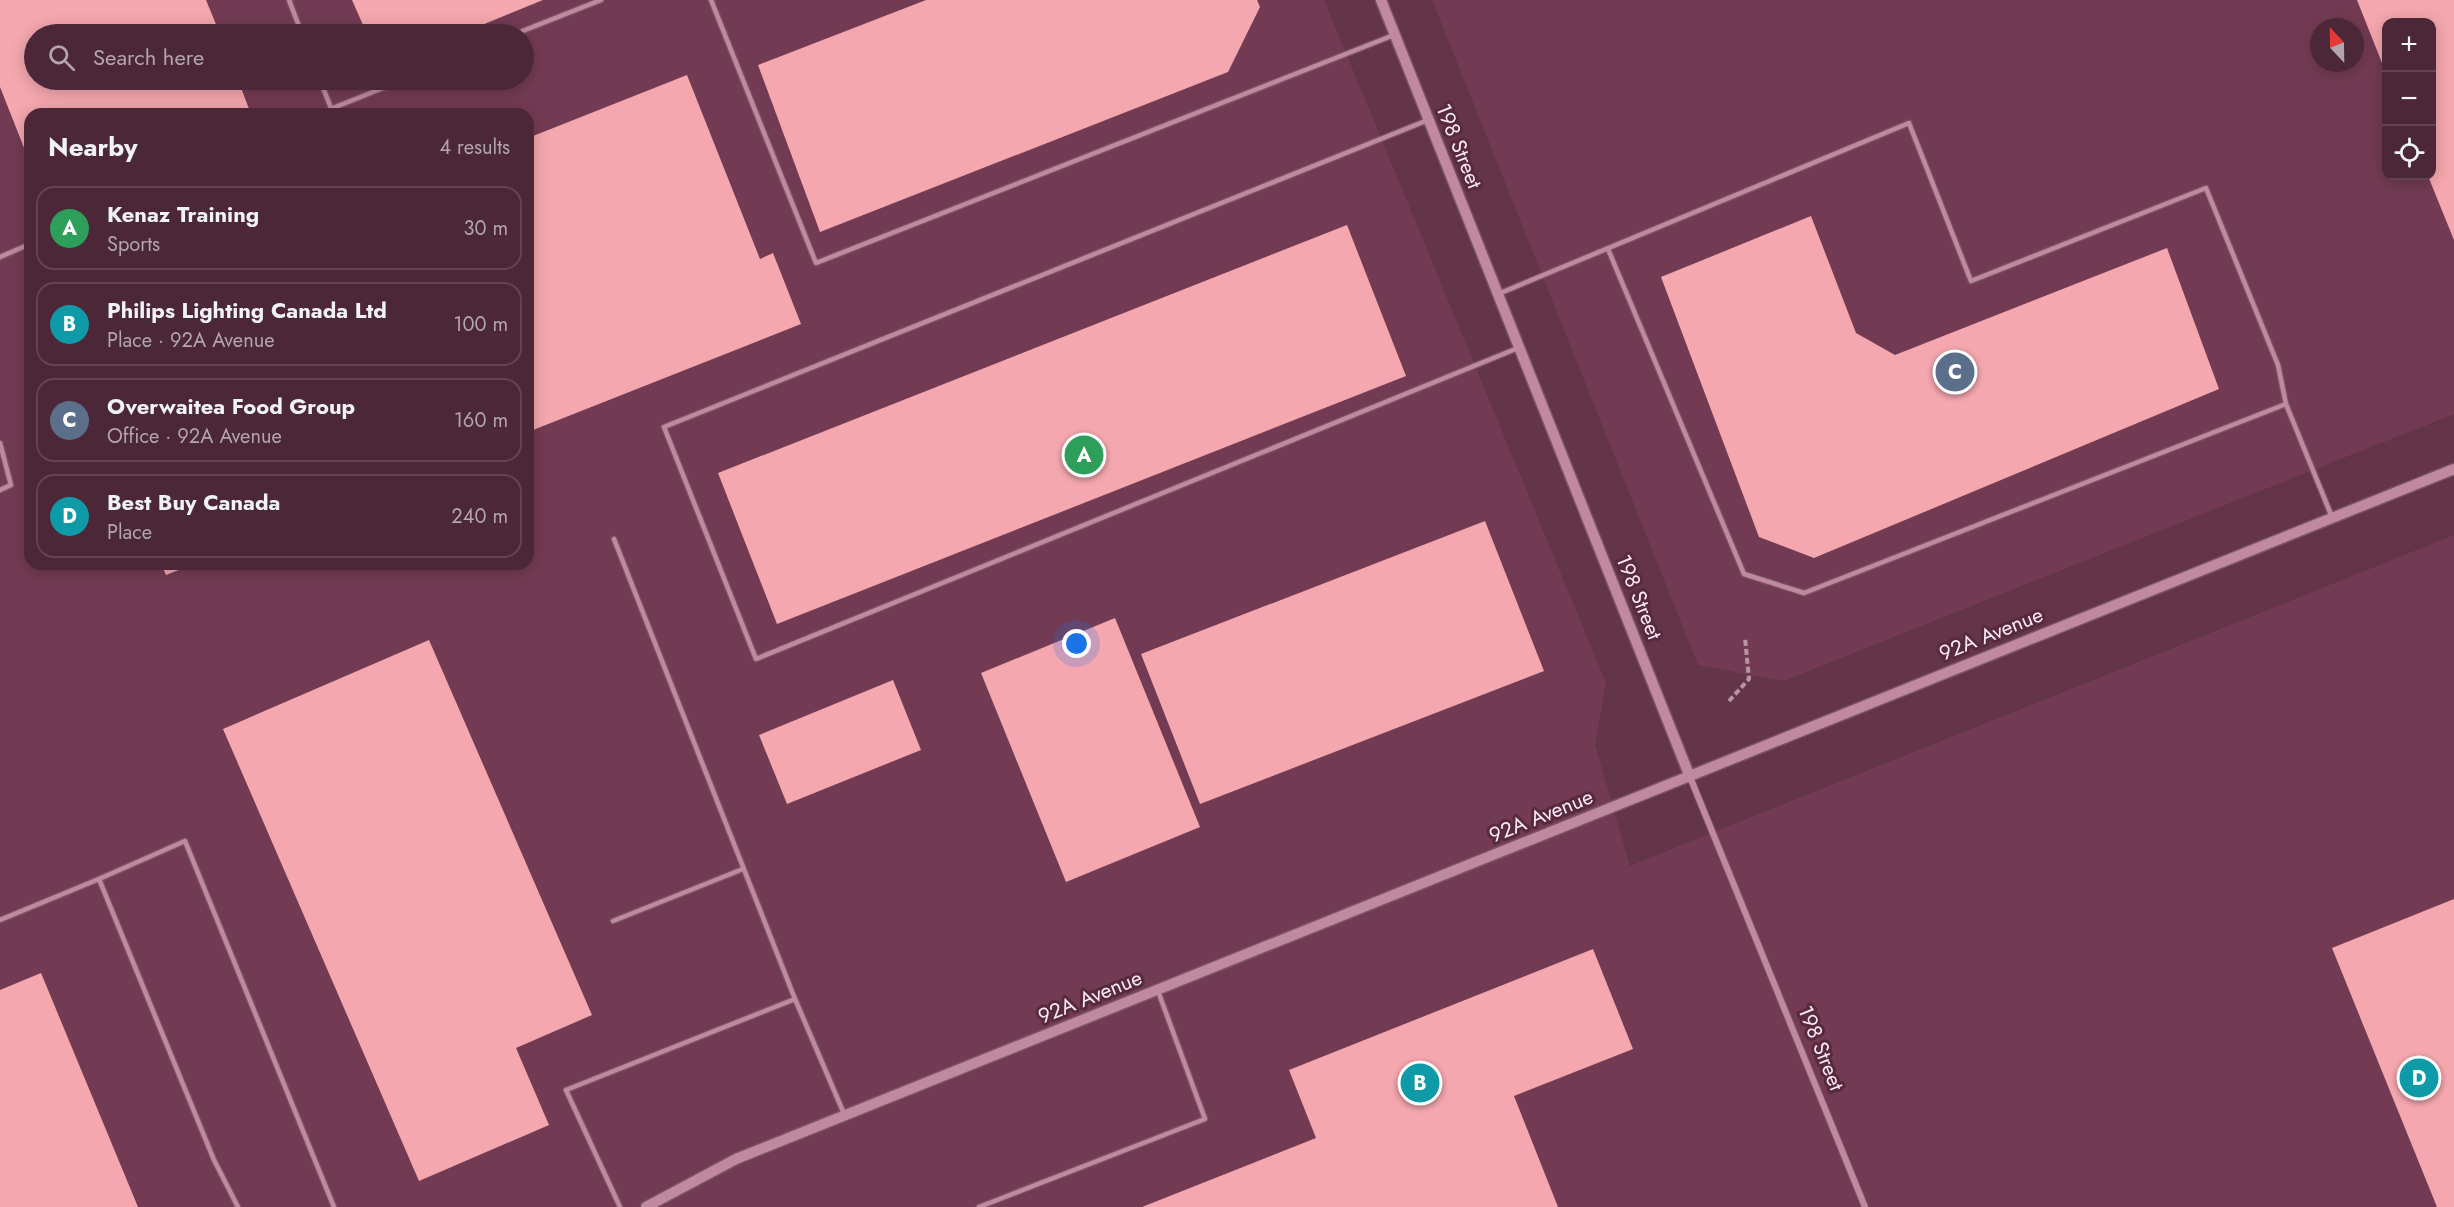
<!DOCTYPE html>
<meta charset="utf-8">
<style>
:root{--surface:#4b2737;--page:#522f3f;--text:#f1f3f6;--muted:#b2a5ad;--line:#624452;--accent:#90b9f0}
body{margin:0;font-family:Jost,sans-serif;background:var(--page);color:var(--text)}
.controls{position:absolute;right:18px;top:18px;display:grid;overflow:hidden;border-radius:12px;box-shadow:0 3px 15px #0003}
.controls button{width:54px;height:54px;display:grid;place-items:center;padding:0;border:0;border-bottom:2px solid var(--line);background:var(--surface);color:var(--text);font:30px sans-serif}
.compass{position:absolute;left:2310px;top:18px;width:54px;height:54px;border-radius:50%;background:var(--surface);box-shadow:0 3px 15px #0003;rotate:338deg}
.you{position:absolute;left:1077px;top:644px;width:21px;height:21px;margin:-15px;border:4px solid #fff;border-radius:50%;background:#1a73e8;box-shadow:0 0 0 9px #1a73e833}
.badge{display:grid;place-items:center;width:39px;height:39px;border-radius:50%;background:var(--accent);color:#fff;font-size:20px;font-weight:700}
.pin{position:absolute;translate:-50% -50%;border:3px solid #fff;box-shadow:0 2px 6px #0006}
.list{margin:0;padding:0;list-style:none}
h2{display:flex;justify-content:space-between;align-items:center;height:78px;margin:0;padding:0 24px;font-size:26px}
h2 small{font-size:20px;font-weight:400;color:var(--muted)}
.list li{display:grid;grid-template-columns:39px 1fr auto;gap:18px;align-items:center;box-sizing:border-box;height:84px;margin:0 12px 12px;padding:0 12px;border:2px solid var(--line);border-radius:18px}
.list b{display:block;font-size:22px;white-space:nowrap}
.list p{margin:0;font-size:20px;white-space:nowrap;color:var(--muted)}
.list em{font-size:20px;font-style:normal;color:var(--muted)}
.icon{flex:none;width:33px;height:33px;fill:none;stroke:currentColor;stroke-width:2;stroke-linecap:round;stroke-linejoin:round}
.map{position:relative;flex:none;width:2454px;height:1207px;overflow:hidden}
.search{position:absolute;background:var(--surface);box-shadow:0 3px 15px #0003;left:24px;top:24px;width:510px;height:66px;display:flex;align-items:center;gap:15px;box-sizing:border-box;padding:0 21px;border-radius:33px;color:var(--muted);font-size:22px}
.panel{position:absolute;background:var(--surface);box-shadow:0 3px 15px #0003;left:24px;top:108px;width:510px;height:462px;border-radius:18px}
.map>svg:first-child{display:block}
.built{fill:#733b53;fill-rule:evenodd}
.building{fill:#f4a7ae}
.lines{fill:none;stroke-linecap:round;stroke-linejoin:round}
.service-casing{stroke:#7a5465;stroke-width:7}
.minor-casing{stroke:#7a5465;stroke-width:8}
.tertiary-casing{stroke:#7a5465;stroke-width:13}
.path{stroke:#b696a3;stroke-width:4;stroke-dasharray:6 3;stroke-linecap:butt}
.service{stroke:#c0899f;stroke-width:4.5}
.minor{stroke:#c0899f;stroke-width:6}
.tertiary{stroke:#c0899f;stroke-width:10}
.labels{text-anchor:middle;dominant-baseline:central;stroke-width:6;stroke-linejoin:round;paint-order:stroke}
.street-label{font-size:21px;fill:#fdeaf1;stroke:#582a3e}
</style>
<div class="map">
<svg width="2454" height="1207" viewBox="0 0 2454 1207">
<rect width="100%" height="100%" fill="#643449"/>
<g class="built">
<path d="M0,0H1324L1606,683L1595,745L1630,866L2454,535V1207H0ZM34,34H524V80H34ZM30,114H528V564H30Z"/>
<path d="M1432,0H2454V414L1783,681L1698,665ZM2386,22H2432V176H2386ZM2319,27H2355V63H2319Z"/>
</g>
<g class="building">
<path d="M0,0H206L220,34H34V80H238L251,114H30V163L0,87Z"/>
<path d="M352,0H543L460,34H367Z"/>
<path d="M926,0H1257L1260,7L1228,72L820,232L758,65Z"/>
<path d="M2357,0H2454V240L2428,176H2432V22H2386V73Z"/>
<path d="M687,75L760,259L773,253L801,324L528,432V138Z"/>
<path d="M1811,216L1856,333L1895,355L2167,248L2219,389L1814,558L1759,537L1661,277Z"/>
<path d="M1347,225L1406,376L777,624L718,473Z"/>
<path d="M1485,521L1544,671L1200,804L1141,654Z"/>
<path d="M161,564H194L166,575Z"/>
<path d="M1115,618L1200,827L1066,882L981,673Z"/>
<path d="M429,640L592,1015L516,1048L549,1125L419,1181L223,729Z"/>
<path d="M893,680L921,750L787,804L759,735Z"/>
<path d="M2454,899V1207H2437L2332,948Z"/>
<path d="M1593,949L1633,1049L1514,1096L1558,1207H1142L1316,1138L1289,1070Z"/>
<path d="M41,973L138,1207H0V990Z"/>
</g>
<g class="lines">
<defs>
<g id="service">
<path d="M289,0L302,34"/>
<path d="M711,0L816,263L1394,35"/>
<path d="M515,34L601,0"/>
<path d="M320,80L331,108"/>
<path d="M318,114L403,80"/>
<path d="M1428,120L664,427L756,659L1518,348"/>
<path d="M1608,249L1744,574L1804,593L2286,404"/>
<path d="M0,257L30,244"/>
<path d="M1498,294L1909,123L1971,281L2206,188L2278,365L2286,404L2332,517"/>
<path d="M0,443L11,485L0,490"/>
<path d="M614,539L795,999L845,1116"/>
<path d="M99,879L185,841L334,1207"/>
<path d="M0,920L99,879L214,1160L238,1207"/>
<path d="M613,921L743,869"/>
<path d="M620,1207L566,1090L795,999"/>
<path d="M979,1207L1205,1119L1158,991"/>
</g>
<path id="minor" d="M1690,777L1865,1207"/>
<g id="tertiary">
<path d="M1381,0L1690,777"/>
<path d="M646,1207L736,1159L2454,469"/>
</g>
</defs>
<use href="#service" class="service-casing"/>
<use href="#minor" class="minor-casing"/>
<use href="#tertiary" class="tertiary-casing"/>
<path class="path" d="M1729,701L1749,679L1745,638"/>
<use href="#service" class="service"/>
<use href="#minor" class="minor"/>
<use href="#tertiary" class="tertiary"/>
</g>
<g class="labels">
<g class="street-label">
<text transform="translate(1459 146) rotate(68)">198 Street</text>
<text transform="translate(1639 597) rotate(68)">198 Street</text>
<text transform="translate(1991 634) rotate(-22)">92A Avenue</text>
<text transform="translate(1541 816) rotate(-22)">92A Avenue</text>
<text transform="translate(1090 997) rotate(-22)">92A Avenue</text>
<text transform="translate(1821 1048) rotate(68)">198 Street</text>
</g>
</g>
</svg>
<div class="controls">
<button>+</button>
<button>−</button>
<button><svg class="icon" aria-label="locate" viewBox="0 0 24 24"><circle cx="12" cy="12" r="6"/><path d="M12 2v4M12 18v4M2 12h4M18 12h4"/></svg></button>
</div>
<svg class="compass" viewBox="-18 -18 36 36"><path d="M0-13l5 13h-10z" fill="#e53935"/><path d="M0 13l5-13h-10z" fill="#b2a5ad"/></svg>
<div class="you"></div>
<div class="pin badge" style="left:1084px;top:455px;background:#2e9e5b">A</div>
<div class="pin badge" style="left:1420px;top:1083px;background:#0f9aa8">B</div>
<div class="pin badge" style="left:1955px;top:372px;background:#5c6f8a">C</div>
<div class="pin badge" style="left:2419px;top:1078px;background:#0f9aa8">D</div>
<div class="search"><svg class="icon" aria-label="search" viewBox="0 0 24 24"><circle cx="10" cy="10" r="6"/><path d="M15 15l6 6"/></svg>Search here</div>
<section class="panel">
<h2>Nearby<small>4 results</small></h2>
<ul class="list">
<li><span class="badge" style="background:#2e9e5b">A</span><div><b>Kenaz Training</b><p>Sports</p></div><em>30 m</em></li>
<li><span class="badge" style="background:#0f9aa8">B</span><div><b>Philips Lighting Canada Ltd</b><p>Place · 92A Avenue</p></div><em>100 m</em></li>
<li><span class="badge" style="background:#5c6f8a">C</span><div><b>Overwaitea Food Group</b><p>Office · 92A Avenue</p></div><em>160 m</em></li>
<li><span class="badge" style="background:#0f9aa8">D</span><div><b>Best Buy Canada</b><p>Place</p></div><em>240 m</em></li>
</ul>
</section>
</div>
